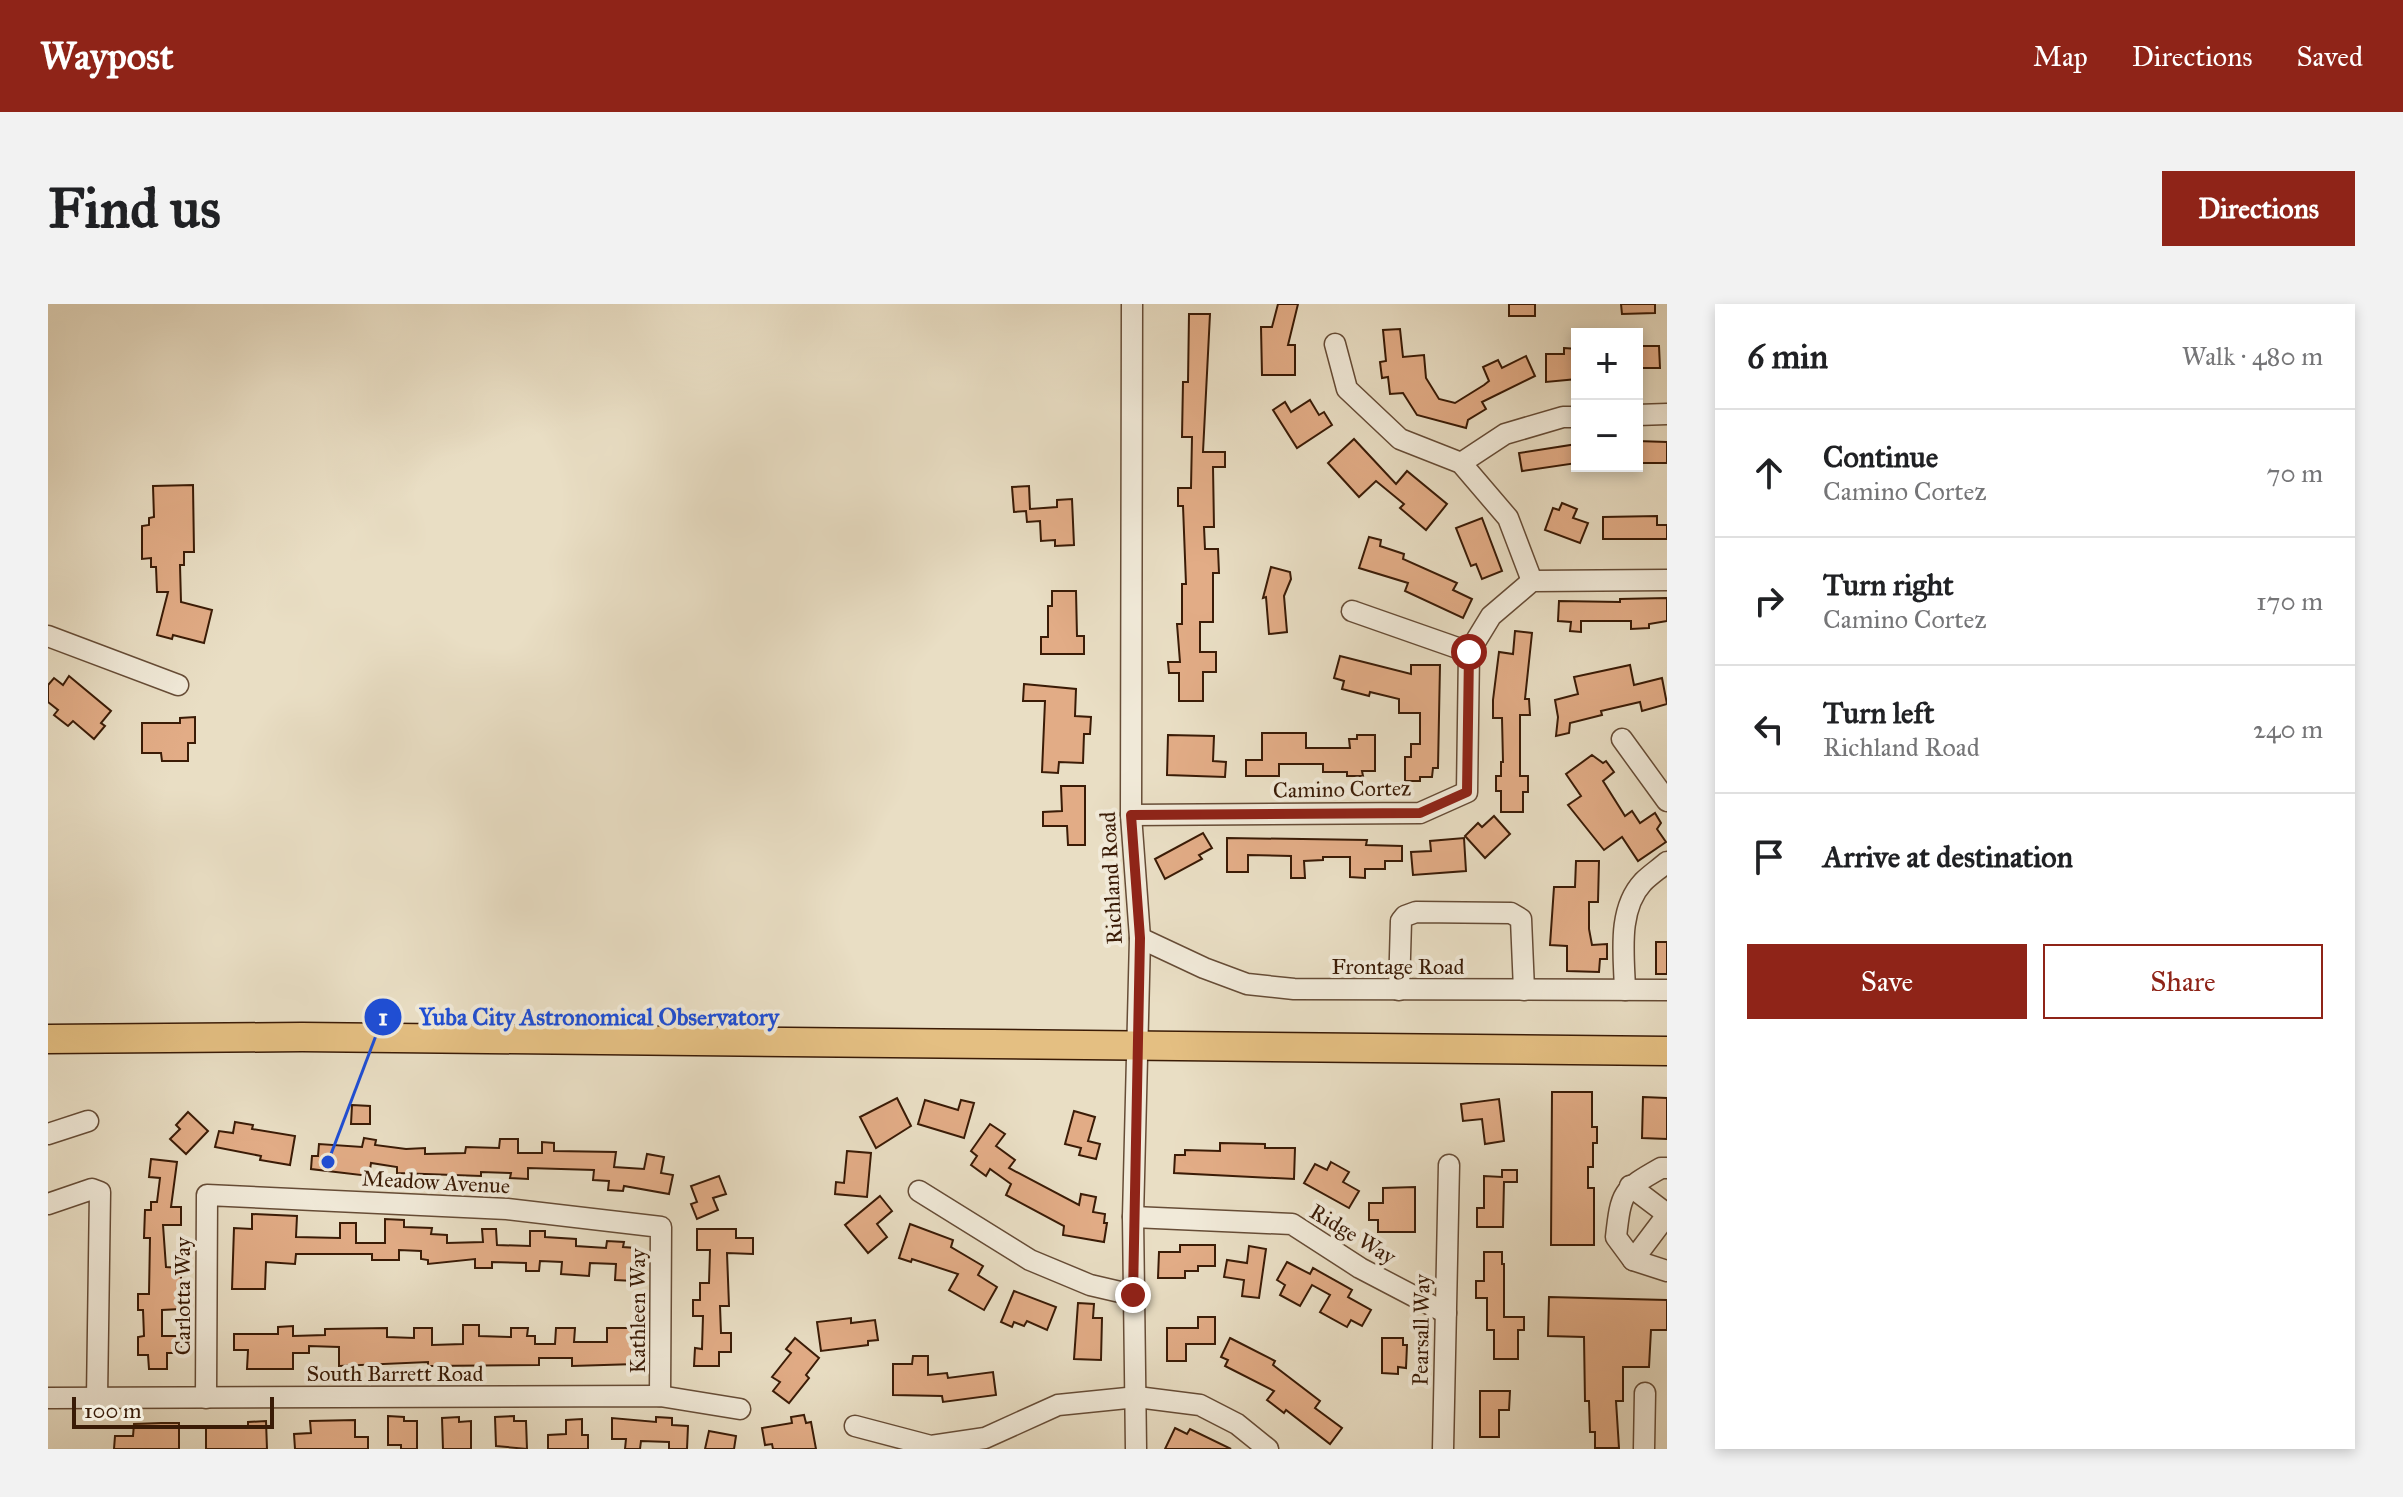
<!DOCTYPE html>
<meta charset="utf-8">
<style>
:root{--surface:#fff;--page:#f2f2f2;--text:#202124;--muted:#757577;--line:#e0e0e0;--accent:#8f2418}
body{margin:0;font-family:"IM FELL Great Primer",serif;background:var(--page);color:var(--text)}
.controls{position:absolute;right:24px;top:24px;display:grid;overflow:hidden;border-radius:0px;box-shadow:0 4px 12px #0003}
.controls button{width:72px;height:72px;display:grid;place-items:center;padding:0;border:0;border-bottom:2px solid var(--line);background:var(--surface);color:var(--text);font:40px sans-serif}
.scale{position:absolute;left:24px;bottom:20px;width:202px;box-sizing:border-box;padding-left:8px;border:4px solid #3a1b06;border-top:0;font-size:22px;line-height:28px;white-space:nowrap;color:#3a1b06;-webkit-text-stroke:6px #f1ead9;paint-order:stroke}
.stop{position:absolute;width:24px;height:24px;margin:-18px;border:6px solid #8f2418;border-radius:50%;background:#fff}
.stop.end{background:#8f2418;border-color:#fff;box-shadow:0 2px 8px #0008}
.list{margin:0;padding:0;list-style:none}
h2{display:flex;justify-content:space-between;align-items:center;height:104px;margin:0;padding:0 32px;font-size:34px}
h2 small{font-size:26px;font-weight:400;color:var(--muted)}
.list li{display:grid;grid-template-columns:52px 1fr auto;gap:24px;align-items:center;box-sizing:border-box;height:128px;padding:0 32px;border-top:2px solid var(--line)}
.list b{display:block;font-size:30px;white-space:nowrap}
.list p{margin:0;font-size:26px;white-space:nowrap;color:var(--muted)}
.list em{font-size:26px;font-style:normal;color:var(--muted)}
.actions{display:flex;gap:16px;padding:24px 32px}
.actions a{flex:1;padding:18px 0;border:2px solid var(--accent);border-radius:0px;text-align:center;font-size:28px;color:var(--accent)}
.actions .main{background:var(--accent);color:#fff}
.icon{flex:none;width:44px;height:44px;fill:none;stroke:currentColor;stroke-width:2;stroke-linecap:round;stroke-linejoin:round}
.map{position:relative;flex:none;width:1619px;height:1145px;overflow:hidden;border-radius:0px}
header{display:flex;align-items:center;gap:48px;box-sizing:border-box;height:112px;padding:0 40px;background:var(--accent);color:#fff}
header strong{font-size:38px}
nav{display:flex;gap:44px;margin-inline-start:auto;font-size:28px}
.intro{display:flex;align-items:center;justify-content:space-between;box-sizing:border-box;height:192px;padding:0 48px}
h1{margin:0;font-size:56px}
.button{padding:20px 36px;border-radius:0px;background:var(--accent);color:#fff;font-size:28px;font-weight:700}
main{display:flex;gap:48px;padding:0 48px}
aside{flex:1;background:var(--surface);border-radius:0px;box-shadow:0 4px 12px #0003}
.map>svg:first-child{display:block}
.building{fill:#e2ac86;stroke:#3a1b06;stroke-width:2}
.lines{fill:none;stroke-linecap:round;stroke-linejoin:round}
.minor-casing{stroke:#664c36;stroke-width:23}
.highway-casing{stroke:#3a1b06;stroke-width:31}
.minor{stroke:#f1ead9;stroke-width:20}
.highway{stroke:#e4bf82;stroke-width:28}
.route{stroke:#8f2418;stroke-width:10}
.labels{text-anchor:middle;dominant-baseline:central;stroke-width:8;stroke-linejoin:round;paint-order:stroke}
.street-label{font-size:22px;fill:#3a1b06;stroke:#f1ead9}
.leader{fill:none;stroke:#1d4ed8;stroke-width:3}
.callout-dot{fill:#1d4ed8;stroke:#f1ead9;stroke-width:3}
.mark-label{font-size:24px;text-anchor:middle;font-weight:bold;fill:#fff}
.callout-label{font-size:24px;text-anchor:middle;font-weight:bold;fill:#1d4ed8;stroke:#f1ead9;stroke-width:8;stroke-linejoin:round;paint-order:stroke}
</style>
<header>
<strong>Waypost</strong>
<nav><a>Map</a><a>Directions</a><a>Saved</a></nav>
</header>
<div class="intro"><h1>Find us</h1><a class="button">Directions</a></div>
<main>
<div class="map">
<svg width="1619" height="1145" viewBox="0 0 1619 1145">
<rect width="100%" height="100%" fill="#e9dec4"/>
<filter id="stains"><feTurbulence type="fractalNoise" baseFrequency=".0025" numOctaves="4"/><feColorMatrix values="0 0 0 0 .2 0 0 0 0 .09 0 0 0 0 .02 0 0 0 .5 -.17"/></filter>
<radialGradient id="worn" r=".72"><stop offset=".6" stop-color="#630" stop-opacity="0"/><stop offset="1" stop-color="#630" stop-opacity=".3"/></radialGradient>
<g class="building">
<path d="M1230,0H1250L1240,41H1247V71H1214L1213,23H1224Z"/>
<rect x="1461" y="0" width="26" height="12"/>
<path d="M1573,0H1607V9L1574,10Z"/>
<path d="M1141,10H1162L1155,148H1177V163H1165L1166,223H1156L1157,245H1170L1171,269H1165V318H1152V348H1168V368H1155V397H1131V369H1121L1120,358H1132L1129,320H1134V280H1138L1135,202H1130V184H1143L1144,133H1134L1135,78H1140Z"/>
<path d="M1352,25L1355,53L1376,51L1378,74L1391,95L1407,99L1436,81L1441,77L1435,63L1450,56L1454,64L1478,52L1487,72L1434,98L1438,105L1420,116L1418,124L1369,111L1355,89L1342,90L1340,73L1334,74L1332,58L1338,57L1335,26Z"/>
<path d="M1589,42H1611L1612,64H1589Z"/>
<path d="M1516,44L1529,45V75L1498,78V50H1516Z"/>
<path d="M1262,96L1271,111L1276,108L1284,121L1249,144L1225,106L1237,98L1243,108Z"/>
<path d="M1306,135L1348,180L1359,167L1399,200L1378,226L1352,204L1356,200L1328,177L1311,193L1280,159Z"/>
<path d="M1589,137L1619,138V159H1589Z"/>
<path d="M1529,140V159L1474,167L1471,149Z"/>
<path d="M145,181L146,248H136V261H132L133,298L164,306L156,339L125,331L124,335L109,331L120,288H109L108,263H103V254L94,255V222L101,221V214L106,213L105,182Z"/>
<path d="M981,182L982,205L1009,203V196L1024,195L1026,241L1007,242V236L993,237L992,217L979,218L978,207L966,208L964,183Z"/>
<path d="M1514,199L1529,205L1525,214L1540,219L1532,239L1497,226L1505,204L1511,206Z"/>
<path d="M1609,212V221H1619V235H1555V213Z"/>
<path d="M1434,214L1454,267L1434,275L1428,260L1423,262L1408,224Z"/>
<path d="M1321,233L1333,236L1332,242L1356,250L1355,255L1409,279L1405,286L1424,295L1415,314L1357,287L1360,279L1311,264Z"/>
<path d="M1223,263L1242,268L1243,275L1236,292L1239,328L1221,330L1218,293L1215,294Z"/>
<path d="M1004,287H1028L1029,332H1036V350H993V333H1000V302H1004Z"/>
<path d="M1619,294V317L1601,320V324L1583,325V317H1533V328L1522,327L1523,318L1510,317L1511,297L1572,298V295Z"/>
<path d="M1467,327L1484,329L1477,395H1481L1482,411H1472V472H1480V488H1475V508H1453V487H1448V472H1453V458H1455L1454,414H1445V396L1451,348L1465,350Z"/>
<path d="M1292,352L1363,370V361H1392L1390,464H1385L1384,473H1372V477H1357V453H1363V440H1372V409H1351V395L1322,388L1321,392L1294,385L1296,377L1286,374Z"/>
<path d="M1582,361L1586,381L1614,374L1619,400L1594,407L1592,398L1553,407L1554,411L1522,419L1521,429L1508,432L1510,413L1507,396L1530,390L1526,373Z"/>
<path d="M21,372L63,407L53,419L57,422L46,435L25,417L20,422L6,411L10,406L0,398V381L6,374L15,381Z"/>
<path d="M976,380L1028,385L1027,412L1043,413L1042,430H1036L1035,459L1011,458L1010,469L994,468L997,397H975Z"/>
<path d="M147,413V439H140V457H114L113,449H94V419H132V414Z"/>
<path d="M1214,429H1258V444H1302L1301,435H1309V431H1327V467H1314L1315,472H1299V468H1275V460H1231V472H1198V456H1214Z"/>
<path d="M1120,431L1166,432L1165,457L1178,458L1177,473L1119,471Z"/>
<path d="M1544,451L1555,459L1558,457L1566,468L1555,477L1577,512L1584,507L1592,519L1607,509L1613,519L1609,525L1618,538L1590,557L1574,533L1556,546L1520,501L1533,492L1518,470Z"/>
<path d="M1013,482H1037V541H1020L1019,522H995V508L1014,507Z"/>
<path d="M1446,512L1462,530L1437,554L1417,532L1430,519L1434,523Z"/>
<path d="M1155,529L1164,544L1151,551L1154,555L1117,575L1107,555Z"/>
<path d="M1179,534L1319,536L1318,541L1354,542V557H1337V565H1317V574L1302,573V553H1275V556L1256,557L1257,574H1243V552L1200,551V568H1179Z"/>
<path d="M1416,534L1418,567L1365,571L1363,548L1383,547L1382,537Z"/>
<path d="M1528,557H1551L1550,598H1541V625L1544,641L1559,640V655H1552L1551,668L1519,667V642L1502,641L1506,583H1527Z"/>
<rect x="1608" y="638" width="11" height="32"/>
<path d="M1504,788H1544V823H1549V839H1545V863H1540V884H1546V941H1503Z"/>
<path d="M1595,793L1619,794V835L1594,834Z"/>
<path d="M849,794L863,822L828,844L812,813Z"/>
<path d="M1451,795L1456,837L1437,840L1434,815L1415,817L1413,800Z"/>
<path d="M877,796L910,806L913,796L926,799L916,834L870,820Z"/>
<path d="M304,801L322,802V820H303Z"/>
<path d="M1026,807L1047,813L1040,837L1052,840L1048,855L1031,851L1033,844L1017,840Z"/>
<path d="M140,808L160,827L138,850L122,835L132,825L128,821Z"/>
<path d="M187,818L205,821L204,825L247,832L242,861L212,856L213,852L167,843L171,827L185,829Z"/>
<path d="M942,820L957,830L948,842L967,856L961,864L1031,901L1033,890L1048,893L1045,908L1057,910L1056,919H1059L1056,938L1015,931L1016,922L958,891L963,880L942,865L938,872L923,861L929,852L923,847Z"/>
<path d="M316,834L328,836L327,841L358,845L377,844V850L417,849L418,843L451,844L452,835H470V849H494V838L506,839V847L568,848L566,863L596,865L599,850L616,853L613,869L625,871L621,890L576,882L575,887L560,886L561,877L545,876L546,866L480,864V875L462,874L463,869L433,868V872L349,869V863L323,859L321,872L263,865L264,852H270L271,840L314,843Z"/>
<path d="M1172,839L1217,840V844H1247L1246,875L1126,869L1127,851H1137V846L1172,847Z"/>
<path d="M799,847L823,849L819,893L787,890L788,878L796,879Z"/>
<path d="M103,855L129,858L123,903H133V921H115L118,963L133,964V1005L114,1006V1032H133V1049H119V1065H101L100,1051H90V1033L96,1032L95,1006H90V990H101L102,934H96L97,906H103V898H109L112,874L101,873Z"/>
<path d="M1283,858L1301,868L1295,878L1311,887L1301,904L1256,879L1267,860L1279,866Z"/>
<path d="M1454,866H1469V878H1456L1455,923H1429V904H1436V872L1454,873Z"/>
<path d="M671,872L678,890L665,894L670,906L649,915L643,900L649,898L643,882Z"/>
<path d="M1367,883V928H1330V916H1321V899H1335V884Z"/>
<path d="M832,892L844,907L829,920L839,933L820,949L797,921Z"/>
<path d="M204,910L249,912L248,933L292,934V919H308V939H337V915L356,916V923L384,924L383,930L399,931V939L435,938L434,925H448L449,941L482,942V927H497V933L528,935V942L558,944L559,937L576,938L575,943L588,944L586,977L567,976L568,960L542,959L541,972L513,970L514,958L492,957L491,967H478V959L444,958V964H427V955L380,960V956L373,955V947L351,946V956H324V950H248L247,960L218,958L217,985H184L186,924L204,925Z"/>
<path d="M862,920L905,936L903,943L935,962L930,971L949,983L936,1006L901,986L910,970L864,955L863,958L851,954Z"/>
<path d="M649,925H688V934H705V950L679,949L681,1002H672L673,1029H683V1048H671V1062H646L647,1044L654,1045L655,1012H645V996H652V979H661L662,946H649Z"/>
<path d="M1132,941H1167V962H1150V967H1137V974H1110L1111,948H1132Z"/>
<path d="M1201,942L1218,945L1211,994L1194,992L1196,976L1176,973L1179,956L1199,959Z"/>
<path d="M1436,948H1454V960H1456V1013H1476V1026H1470V1055H1446V1026H1439V994H1428V977H1436Z"/>
<path d="M1239,958L1262,970L1265,964L1304,986L1300,993L1323,1006L1314,1022L1303,1016L1299,1023L1272,1008L1282,991L1264,981L1252,1002L1232,991L1237,981L1229,976Z"/>
<path d="M966,987L1008,1003L999,1026L979,1017L976,1022L966,1018L964,1023L953,1018Z"/>
<path d="M1501,993L1619,996V1026H1603L1601,1063H1575V1097H1568L1571,1144H1547V1128H1542L1541,1097H1537L1536,1033L1500,1032Z"/>
<path d="M1030,999L1046,1000L1045,1014H1054L1053,1056L1026,1055Z"/>
<path d="M1150,1013H1167V1040H1138V1057H1119V1024H1150Z"/>
<path d="M803,1014V1019L827,1016L830,1036L820,1037V1041L773,1047L769,1018Z"/>
<path d="M415,1021H431V1032L463,1033V1024H480L479,1032H487V1040H507L508,1024H527L526,1038H559V1024H588V1060L524,1062V1054H491V1061L380,1062V1058L291,1062V1043L261,1042V1049H245V1065H199L200,1046H186V1030H230V1023L245,1022V1032L277,1031V1025L339,1024V1033L366,1034V1024H384V1041L415,1040Z"/>
<path d="M747,1034L771,1054L758,1071L761,1074L741,1099L725,1087L732,1078L724,1073L743,1049L738,1045Z"/>
<path d="M1182,1034L1227,1057L1225,1061L1272,1097L1267,1104L1294,1124L1282,1140L1238,1106L1236,1109L1219,1096L1226,1087L1177,1062L1180,1056L1173,1053Z"/>
<path d="M1334,1034H1355V1041H1359L1358,1064L1350,1063V1070L1334,1069Z"/>
<path d="M865,1052H880V1071L899,1069L900,1074L945,1068L948,1091L895,1098L894,1092L845,1091V1060H864Z"/>
<path d="M1432,1087H1462L1461,1106H1451V1133H1432Z"/>
<path d="M756,1111L758,1119L763,1118L768,1145H725L724,1140L717,1141L714,1124L744,1119L743,1113Z"/>
<path d="M340,1112L356,1113V1117H369V1145H353V1141H340Z"/>
<path d="M466,1112V1117H478L479,1145L448,1142L447,1113Z"/>
<path d="M411,1113V1118L423,1117V1145H395L394,1114Z"/>
<path d="M608,1113L624,1114V1121L640,1122L639,1145H621V1138L593,1137L592,1145H577L578,1135H564V1114L608,1118Z"/>
<path d="M534,1115V1131H540V1145H500V1131L518,1130V1116Z"/>
<path d="M307,1116V1133H320V1145H247L246,1130L263,1129L262,1117Z"/>
<path d="M218,1117L219,1145H158V1122H200V1118Z"/>
<path d="M113,1119H131V1145H66L67,1132H85L86,1120Z"/>
<path d="M1127,1124L1139,1130L1142,1125L1183,1145H1117Z"/>
<path d="M661,1127L688,1132L686,1145H657Z"/>
</g>
<g class="lines">
<defs>
<g id="minor">
<path d="M1084,0L1083,511L1092,634L1085,913L1088,1145"/>
<path d="M1287,40L1299,85L1352,135L1413,159L1460,214L1484,277"/>
<path d="M1589,111L1619,110"/>
<path d="M1413,159L1457,130L1515,113H1529"/>
<path d="M1304,307L1421,348"/>
<path d="M0,332L130,381"/>
<path d="M1574,435L1619,497"/>
<path d="M1083,511L1372,509L1419,488L1421,348L1443,312L1484,277L1619,276"/>
<path d="M1092,634L1156,664L1199,680L1246,685L1619,686"/>
<path d="M1351,686L1353,617L1357,612L1368,608L1463,609L1473,615L1476,686"/>
<path d="M1577,686C1576,651 1569,606 1595,578C1602,571 1611,565 1619,558"/>
<path d="M0,830L40,817"/>
<path d="M1619,864H1613C1574,886 1573,888 1568,933L1585,956L1619,967"/>
<path d="M1582,882L1619,910"/>
<path d="M871,887L982,956L1042,981L1085,991"/>
<path d="M0,900L44,885L52,888L49,1094"/>
<path d="M1085,913L1244,920L1312,964L1398,1009"/>
<path d="M1585,956L1619,911"/>
<path d="M0,1094L612,1092L692,1105"/>
<path d="M158,1094L159,891L459,905L613,923L612,1092"/>
<path d="M807,1122L883,1142L937,1134L1010,1101L1089,1093L1152,1101L1189,1120L1220,1145"/>
<path d="M1395,1145L1401,861"/>
<path d="M1596,1145L1597,1089"/>
</g>
<path id="highway" d="M0,735L254,733L1619,747"/>
</defs>
<use href="#minor" class="minor-casing"/>
<use href="#highway" class="highway-casing"/>
<use href="#minor" class="minor"/>
<use href="#highway" class="highway"/>
</g>
<g class="lines">
<path class="route" d="M1085,991L1092,634L1083,511L1372,509L1419,488L1421,348"/>
</g>
<g class="labels">
<g class="street-label">
<text transform="translate(1294 485) rotate(-1)">Camino Cortez</text>
<text transform="translate(1063 574) rotate(-93)">Richland Road</text>
<text x="1350" y="662">Frontage Road</text>
<text transform="translate(388 878) rotate(3)">Meadow Avenue</text>
<text transform="translate(1305 930) rotate(31)">Ridge Way</text>
<text transform="translate(134 992) rotate(-90)">Carlotta Way</text>
<text transform="translate(589 1007) rotate(-90)">Kathleen Way</text>
<text transform="translate(1373 1026) rotate(-89)">Pearsall Way</text>
<text x="347" y="1069">South Barrett Road</text>
</g>
</g>
<path class="leader" d="M280 858L335 713"/>
<g class="callout-dot">
<circle cx="280" cy="858" r="8"/>
<circle cx="335" cy="713" r="20"/>
</g>
<g class="mark-label">
<text x="335" y="721">1</text>
</g>
<g class="callout-label">
<text x="551" y="721">Yuba City Astronomical Observatory</text>
</g>
<rect width="100%" height="100%" filter="url(#stains)"/>
<rect width="100%" height="100%" fill="url(#worn)"/>
</svg>
<div class="controls">
<button>+</button>
<button>−</button>
</div>
<div class="scale">100 m</div>
<div class="stop" style="left:1421px;top:348px"></div>
<div class="stop end" style="left:1085px;top:991px"></div>
</div>
<aside>
<h2>6 min<small>Walk · 480 m</small></h2>
<ul class="list">
<li><svg class="icon" aria-label="ahead" viewBox="0 0 24 24"><path d="M12 20V5M6 11l6-6 6 6"/></svg><div><b>Continue</b><p>Camino Cortez</p></div><em>70 m</em></li>
<li><svg class="icon" aria-label="right" viewBox="0 0 24 24"><path d="M7 20v-9h11M14 6l5 5-5 5"/></svg><div><b>Turn right</b><p>Camino Cortez</p></div><em>170 m</em></li>
<li><svg class="icon" aria-label="left" viewBox="0 0 24 24"><path d="M17 20v-9H6M10 6l-5 5 5 5"/></svg><div><b>Turn left</b><p>Richland Road</p></div><em>240 m</em></li>
<li><svg class="icon" aria-label="arrive" viewBox="0 0 24 24"><path d="M6 21V4h12l-3 4 3 4H6"/></svg><div><b>Arrive at destination</b></div></li>
</ul>
<div class="actions"><a class="main">Save</a><a>Share</a></div>
</aside>
</main>
